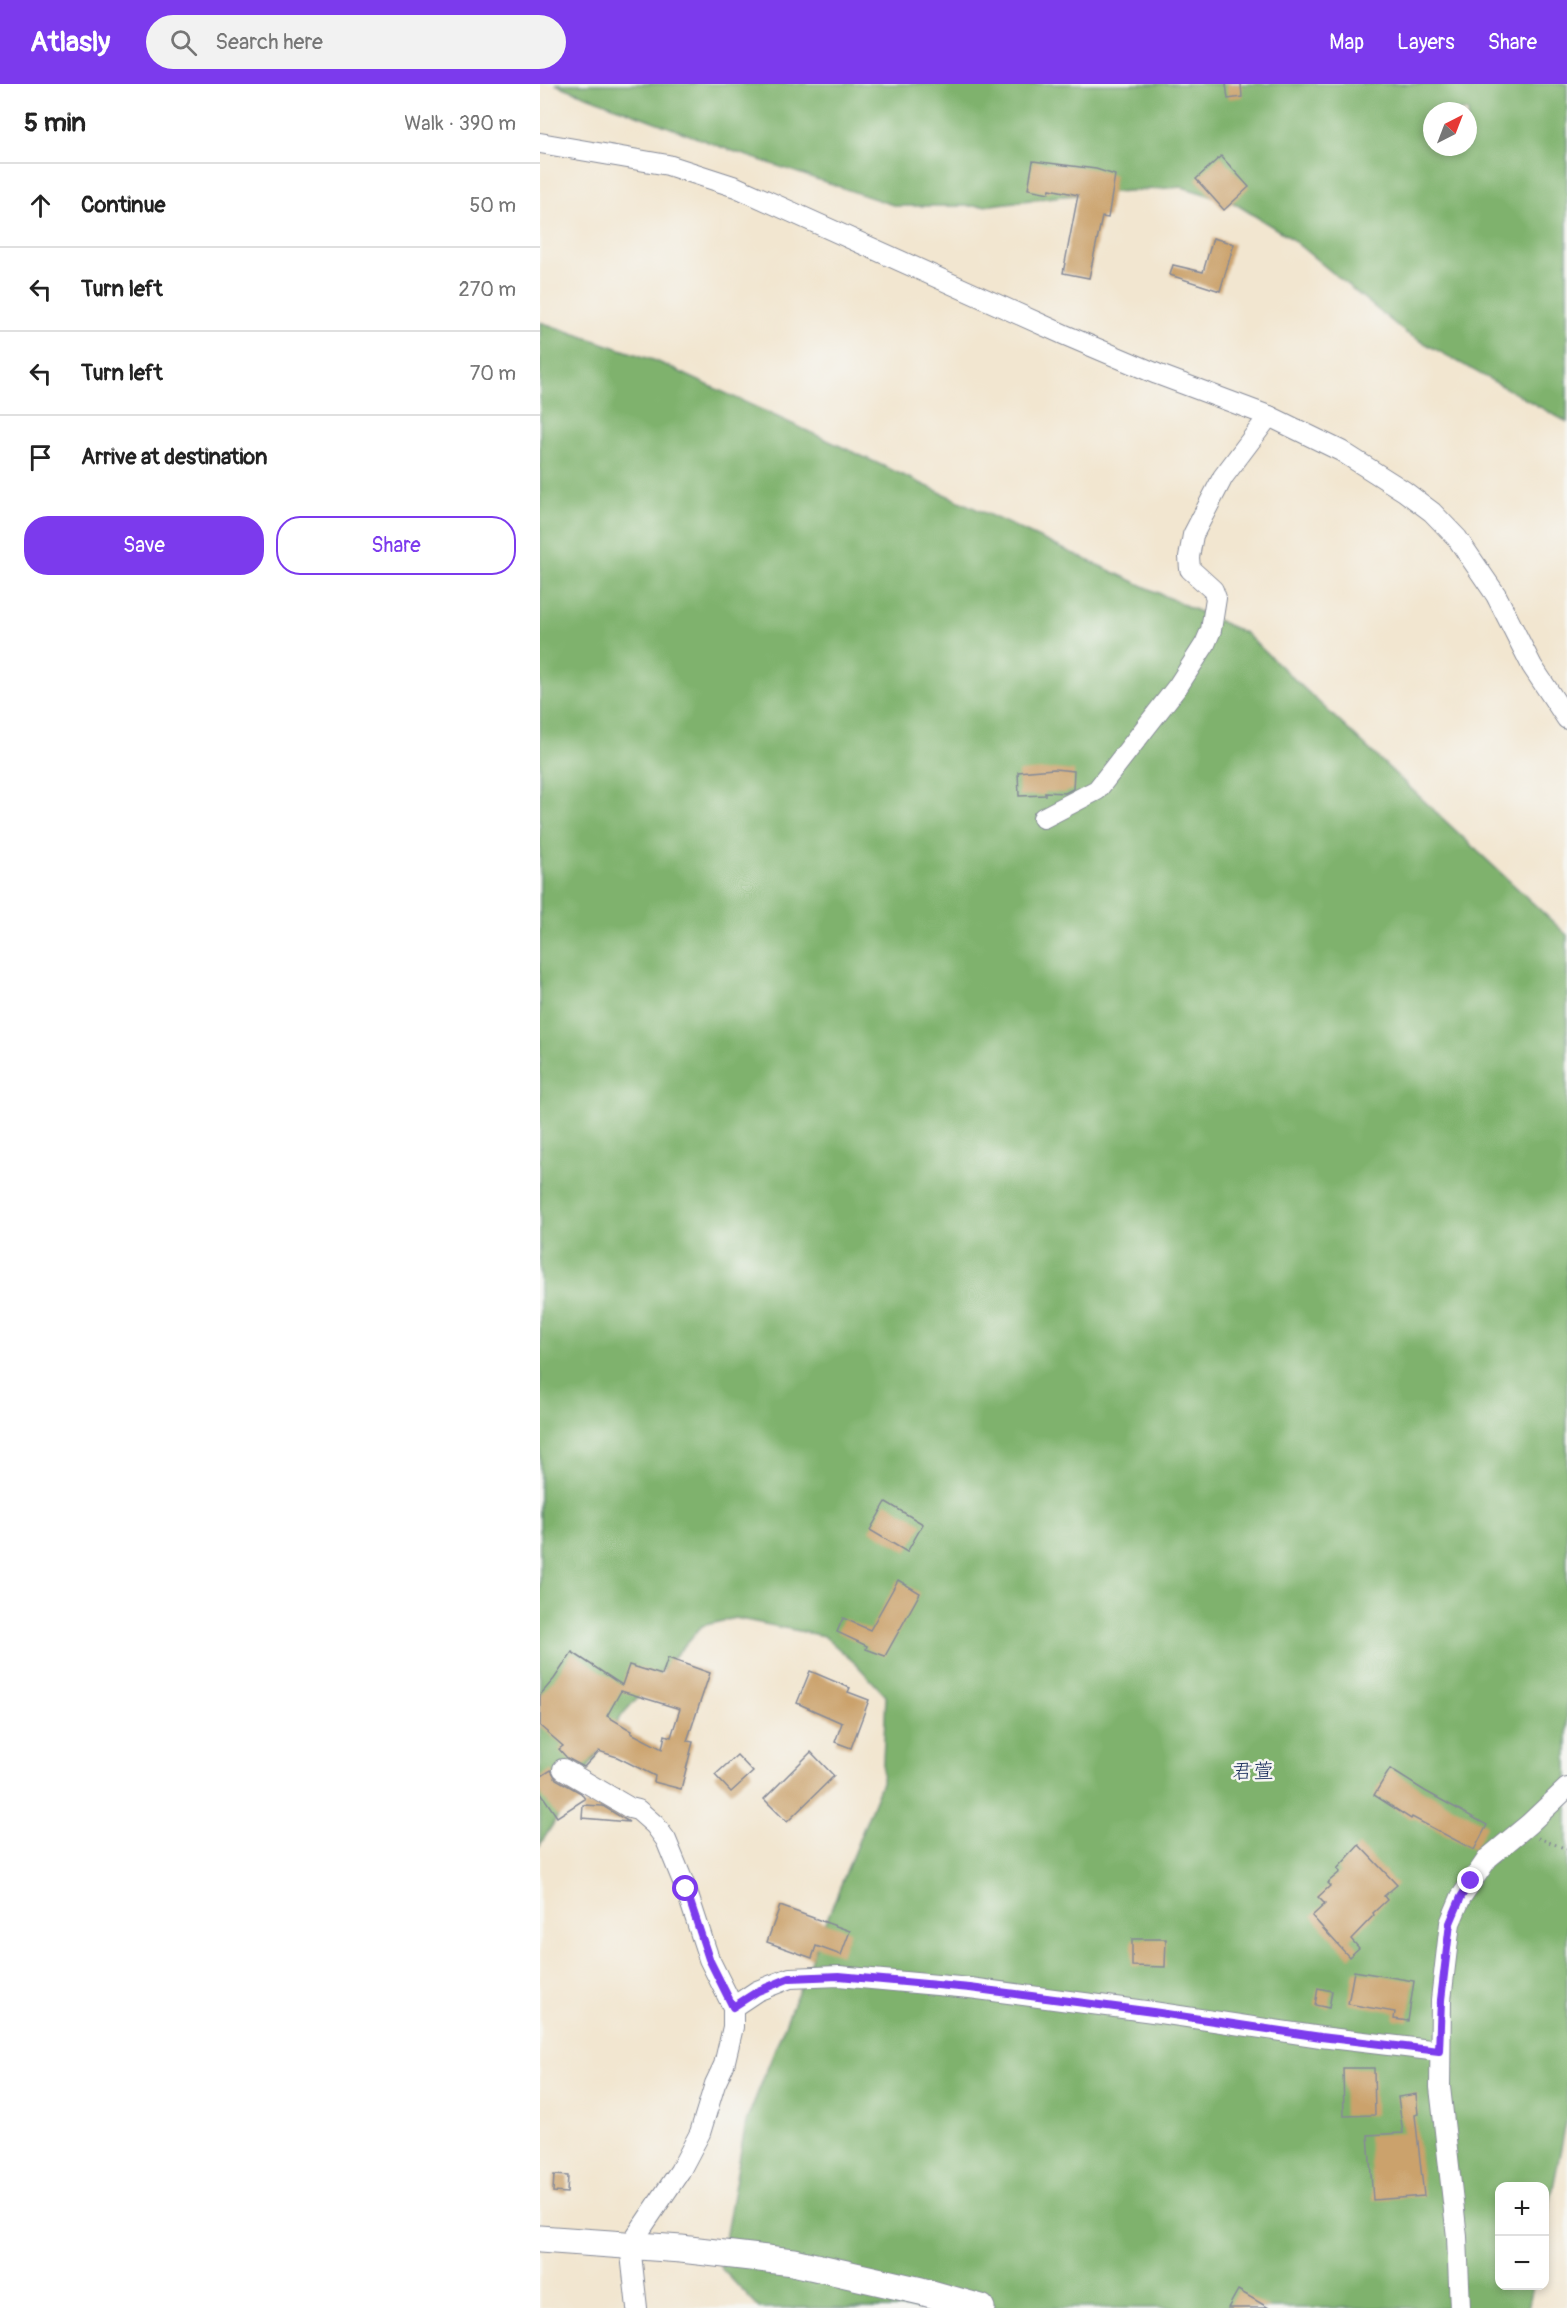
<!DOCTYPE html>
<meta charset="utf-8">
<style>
:root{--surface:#fff;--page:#f2f2f2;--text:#222;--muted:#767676;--line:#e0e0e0;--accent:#7c3aed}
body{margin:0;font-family:Pangolin,"Klee One",sans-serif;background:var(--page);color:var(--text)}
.controls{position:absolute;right:18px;bottom:18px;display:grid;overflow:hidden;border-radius:12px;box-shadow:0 3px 9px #0003}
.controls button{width:54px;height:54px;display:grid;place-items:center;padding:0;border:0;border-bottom:2px solid var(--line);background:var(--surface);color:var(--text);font:30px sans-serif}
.compass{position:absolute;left:883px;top:18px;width:54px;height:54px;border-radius:50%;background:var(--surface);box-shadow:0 3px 9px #0003;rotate:42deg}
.stop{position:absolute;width:18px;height:18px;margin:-14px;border:4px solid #7c3aed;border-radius:50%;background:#fff}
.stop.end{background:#7c3aed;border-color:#fff;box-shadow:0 2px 6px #0008}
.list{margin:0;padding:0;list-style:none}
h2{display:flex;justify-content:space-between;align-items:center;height:78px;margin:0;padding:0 24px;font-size:26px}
h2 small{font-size:20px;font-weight:400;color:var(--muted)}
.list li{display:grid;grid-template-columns:39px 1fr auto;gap:18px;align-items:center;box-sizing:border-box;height:84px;padding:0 24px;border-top:2px solid var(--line)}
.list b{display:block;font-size:22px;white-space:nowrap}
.list em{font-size:20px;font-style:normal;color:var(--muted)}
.actions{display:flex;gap:12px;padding:18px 24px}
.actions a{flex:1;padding:14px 0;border:2px solid var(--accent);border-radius:24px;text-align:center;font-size:21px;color:var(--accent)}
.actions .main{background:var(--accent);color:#fff}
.icon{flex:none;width:33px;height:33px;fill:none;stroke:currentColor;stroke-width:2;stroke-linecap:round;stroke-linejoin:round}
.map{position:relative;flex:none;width:1027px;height:2224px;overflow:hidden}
header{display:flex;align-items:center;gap:36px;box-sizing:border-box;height:84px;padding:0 30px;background:var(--accent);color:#fff}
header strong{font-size:28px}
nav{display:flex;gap:33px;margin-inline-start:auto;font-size:21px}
.search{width:420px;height:54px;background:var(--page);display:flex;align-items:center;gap:15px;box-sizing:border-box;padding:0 21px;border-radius:33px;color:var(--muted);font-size:22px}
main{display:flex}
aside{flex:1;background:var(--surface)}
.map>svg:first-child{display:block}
.forest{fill:#7fb26d;stroke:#4d7066;stroke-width:1.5;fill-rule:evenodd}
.building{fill:#cba26c;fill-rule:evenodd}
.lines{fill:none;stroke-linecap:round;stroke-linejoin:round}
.street-casing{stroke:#868a97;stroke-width:22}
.secondary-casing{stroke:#868a97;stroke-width:29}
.path{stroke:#868a97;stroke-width:3;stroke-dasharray:1.5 4.5;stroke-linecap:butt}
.street{stroke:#fff;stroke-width:20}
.secondary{stroke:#fff;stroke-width:27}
.route{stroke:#7c3aed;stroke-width:8}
.labels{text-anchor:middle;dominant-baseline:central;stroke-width:5;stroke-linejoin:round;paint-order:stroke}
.quarter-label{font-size:21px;fill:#1b2f5e;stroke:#f6f6f2}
</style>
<header>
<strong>Atlasly</strong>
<div class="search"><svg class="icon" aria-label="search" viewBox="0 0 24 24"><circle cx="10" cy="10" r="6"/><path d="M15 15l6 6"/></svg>Search here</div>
<nav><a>Map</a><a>Layers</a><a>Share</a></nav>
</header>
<main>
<aside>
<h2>5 min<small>Walk · 390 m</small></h2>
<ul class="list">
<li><svg class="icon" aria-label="ahead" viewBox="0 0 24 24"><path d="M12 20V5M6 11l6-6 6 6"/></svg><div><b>Continue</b></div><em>50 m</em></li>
<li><svg class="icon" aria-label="left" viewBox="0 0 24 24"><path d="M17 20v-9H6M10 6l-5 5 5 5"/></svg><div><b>Turn left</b></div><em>270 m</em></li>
<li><svg class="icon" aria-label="left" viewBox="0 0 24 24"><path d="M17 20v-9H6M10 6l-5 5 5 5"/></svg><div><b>Turn left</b></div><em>70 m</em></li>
<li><svg class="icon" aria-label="arrive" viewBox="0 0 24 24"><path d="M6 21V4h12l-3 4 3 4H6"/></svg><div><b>Arrive at destination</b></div></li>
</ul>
<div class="actions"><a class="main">Save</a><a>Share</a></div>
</aside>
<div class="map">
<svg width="1027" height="2224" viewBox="0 0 1027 2224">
<rect width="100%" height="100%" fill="#f6f6f2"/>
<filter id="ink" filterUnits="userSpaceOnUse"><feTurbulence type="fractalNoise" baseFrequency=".0167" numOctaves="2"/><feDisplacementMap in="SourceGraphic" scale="12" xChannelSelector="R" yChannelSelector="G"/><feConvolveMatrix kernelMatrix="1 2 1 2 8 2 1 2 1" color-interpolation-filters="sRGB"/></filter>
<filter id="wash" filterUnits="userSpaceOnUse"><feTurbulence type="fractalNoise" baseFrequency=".008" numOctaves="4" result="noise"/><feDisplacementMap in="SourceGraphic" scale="24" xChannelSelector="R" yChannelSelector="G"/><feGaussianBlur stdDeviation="1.35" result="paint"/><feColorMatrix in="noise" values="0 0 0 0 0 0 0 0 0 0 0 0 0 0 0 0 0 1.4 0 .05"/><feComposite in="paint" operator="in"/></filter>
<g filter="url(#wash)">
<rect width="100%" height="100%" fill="#f2e6d0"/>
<g class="forest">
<path d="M15,0H1027V338L866,249L749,153L694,119L642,103L522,112L443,122H356L184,64ZM892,27H928V63H892Z"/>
<path d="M0,238L116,277L705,549L1027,851V2034L1005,2144V2102H960V2202H993L988,2224H219L180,2183L206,2038L342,1698L346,1612L316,1580L284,1552L195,1534L162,1542L81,1632L0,1761Z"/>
</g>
<g id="blocks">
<g class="building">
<path d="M686,0H701L702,13L688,15Z"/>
<path d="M681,72L709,103L684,126L656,95Z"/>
<path d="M493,77L556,85L575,91L568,134L562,133L549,194L523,189L538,111L510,105L509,109L488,105Z"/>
<path d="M673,154L694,160L680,207L630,191L633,181L663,188Z"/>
<path d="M514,685L534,687L533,705L525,709L505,708V711L479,712L478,688Z"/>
<path d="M346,1418L383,1440L367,1468L330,1446Z"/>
<path d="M358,1496L380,1509L345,1572L326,1565L327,1562L297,1548L303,1534L330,1546Z"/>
<path d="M32,1568L82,1601L89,1581L122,1591L128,1574L170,1589L147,1657L153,1658L141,1705L114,1698L115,1692L77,1673L59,1667L44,1683L27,1674L19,1665L23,1662L0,1642V1611L14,1595ZM81,1607L140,1625L131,1653L125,1651L122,1665L91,1649L92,1647L67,1632Z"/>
<path d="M270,1587L310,1604L308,1608L329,1616L311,1664L295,1658L302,1639L257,1619Z"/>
<path d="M271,1668L294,1692L247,1738L224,1715Z"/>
<path d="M197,1671L213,1688L191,1708L175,1691Z"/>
<path d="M850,1685L885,1707L947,1741L934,1766L872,1733L871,1735L834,1711Z"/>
<path d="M11,1686L16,1695L41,1709L45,1715L17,1733L0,1708V1693Z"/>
<path d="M43,1721L63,1722L89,1738L42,1734Z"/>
<path d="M819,1761L857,1801L844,1812L847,1816L833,1829L834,1831L811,1855L819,1864L809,1873L772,1832L785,1820L778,1813L790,1802L787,1799L800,1788L797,1785Z"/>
<path d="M240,1822L310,1847L301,1871L276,1862L272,1874L227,1858Z"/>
<path d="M592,1855H626L625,1883L592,1882Z"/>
<path d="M814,1887L874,1897L868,1937L854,1935L855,1928L808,1920Z"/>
<path d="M778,1904L792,1907L789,1924L775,1921Z"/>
<path d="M803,1984H834L835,2031L804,2032Z"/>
<path d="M876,2010L878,2030L875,2031L884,2112L833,2116L828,2051L863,2049L858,2013Z"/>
<path d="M14,2091L28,2092L27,2109L13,2108Z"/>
<path d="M698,2206L729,2224H688Z"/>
</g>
</g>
</g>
<g filter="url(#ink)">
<use href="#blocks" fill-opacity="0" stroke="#868a97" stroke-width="1.5"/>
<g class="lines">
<defs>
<g id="street">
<path d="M0,59L128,81L196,103L525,251L617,290L729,332L801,367L864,407L892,428L917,454L956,511L992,582L1027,635"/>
<path d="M503,734L557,706L638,602L665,560L671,546L676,514L673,506L650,485L649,473L653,451L683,393L729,332"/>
<path d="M23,1685L90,1724L98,1726L115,1741L126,1756L146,1805L169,1875L193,1923V1943L184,1981L175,2000L160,2049L140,2087L90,2161L97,2224"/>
<path d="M193,1923L217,1907L250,1894L299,1892L430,1904L613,1928L781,1953L899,1967"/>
<path d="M920,2224L917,2153L900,2003L901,1916L910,1839L921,1813L948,1774L989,1740L1027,1704"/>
</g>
<path id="secondary" d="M0,2155L141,2165L253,2178L381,2207L441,2224"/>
</defs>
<use href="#street" class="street-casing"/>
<use href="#secondary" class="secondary-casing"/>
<path class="path" d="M998,1754L1027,1765"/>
<use href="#street" class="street"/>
<use href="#secondary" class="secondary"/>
</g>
</g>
<g class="lines" filter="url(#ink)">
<path class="route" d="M146,1805L169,1875L193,1923L218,1907L250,1894L299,1892L430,1904L613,1928L781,1953L899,1967L901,1916L910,1839L921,1813L931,1797"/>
</g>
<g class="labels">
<g class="quarter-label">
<text x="713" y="1687">君萱</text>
</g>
</g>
</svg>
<div class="controls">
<button>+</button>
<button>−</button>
</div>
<svg class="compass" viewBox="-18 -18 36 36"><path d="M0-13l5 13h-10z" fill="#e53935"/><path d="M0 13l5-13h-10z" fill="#767676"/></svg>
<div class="stop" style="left:146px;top:1805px"></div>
<div class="stop end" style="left:931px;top:1797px"></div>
</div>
</main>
